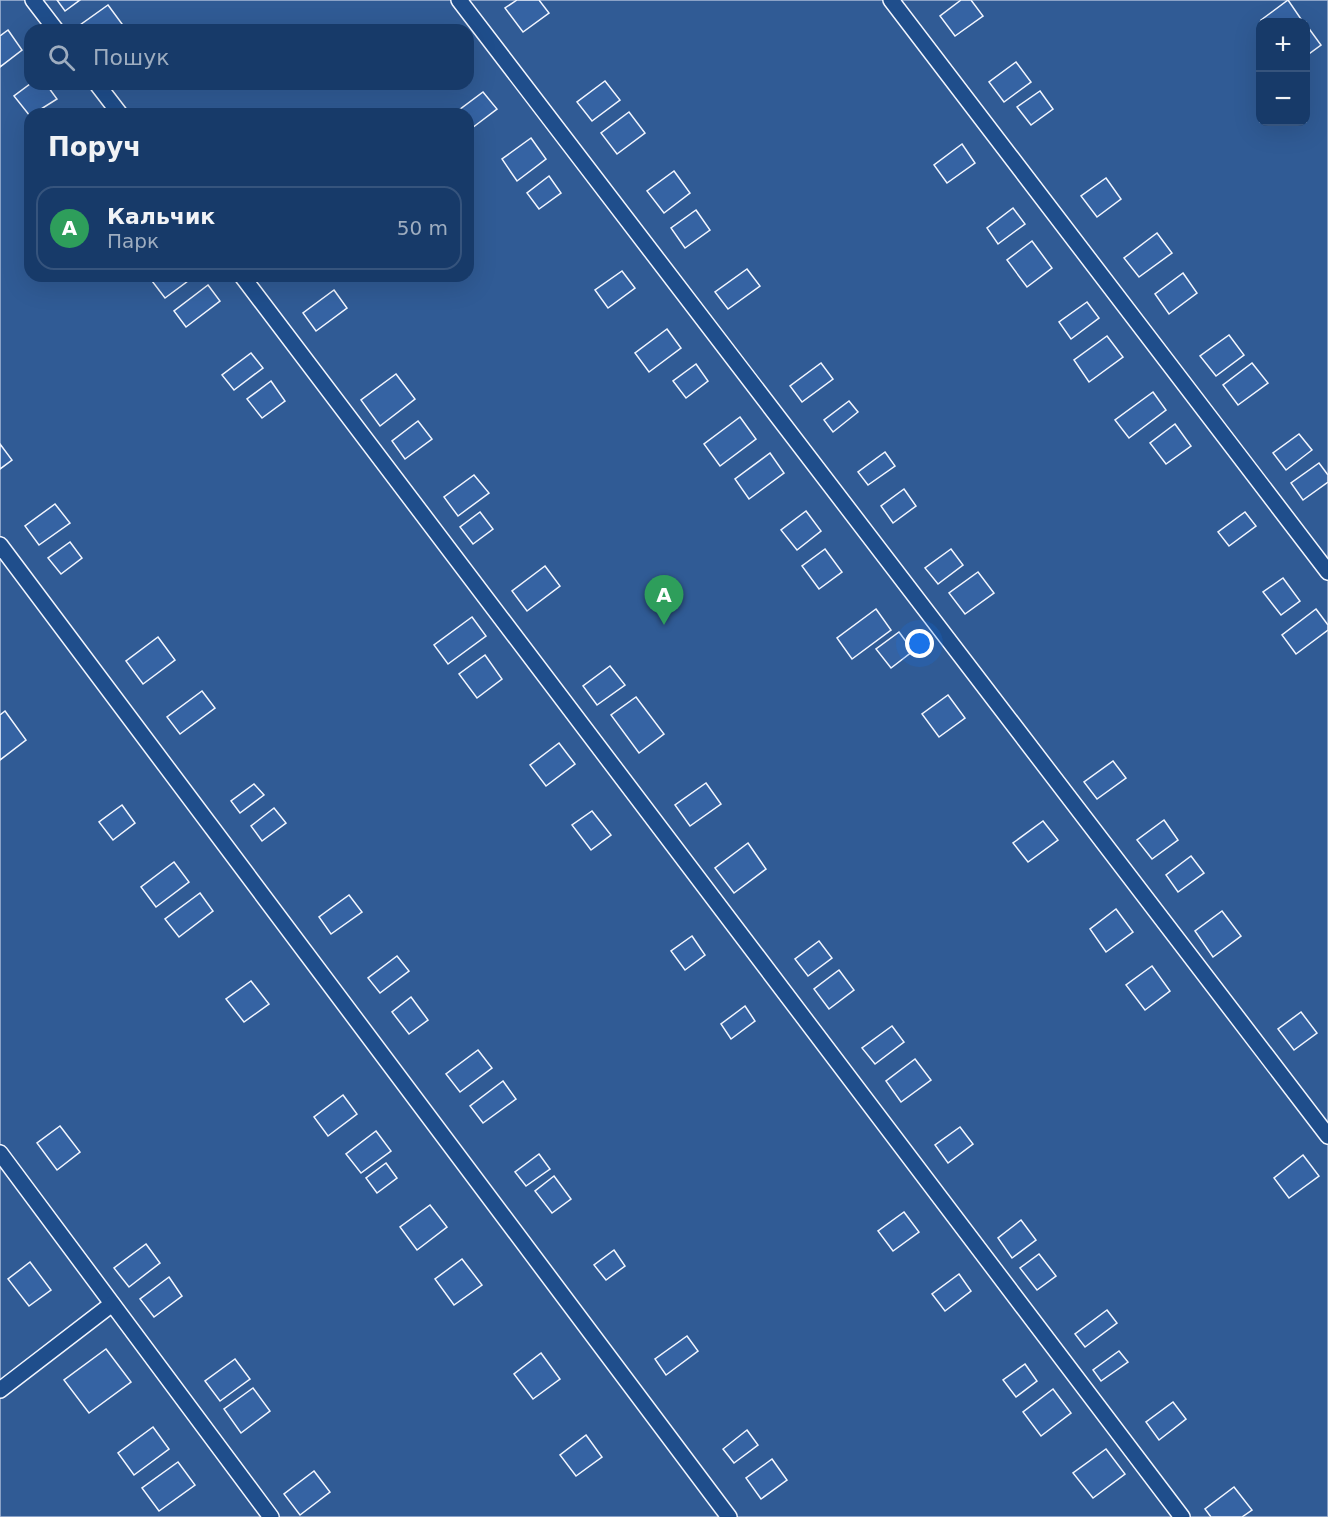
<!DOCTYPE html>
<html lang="uk">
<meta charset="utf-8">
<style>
:root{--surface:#173a69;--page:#244571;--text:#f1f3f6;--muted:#9eadc0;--line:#36547d;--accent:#95b2f1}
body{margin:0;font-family:"DejaVu Sans",sans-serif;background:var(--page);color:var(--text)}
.controls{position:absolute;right:18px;top:18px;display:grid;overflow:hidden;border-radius:12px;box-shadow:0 6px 24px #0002}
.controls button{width:54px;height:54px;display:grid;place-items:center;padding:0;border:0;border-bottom:2px solid var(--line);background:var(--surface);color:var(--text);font:30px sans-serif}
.you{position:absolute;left:920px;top:644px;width:21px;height:21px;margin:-15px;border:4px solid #fff;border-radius:50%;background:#1a73e8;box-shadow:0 0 0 9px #1a73e833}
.badge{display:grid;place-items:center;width:39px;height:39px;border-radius:50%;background:var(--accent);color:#fff;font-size:20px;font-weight:700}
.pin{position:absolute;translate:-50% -50px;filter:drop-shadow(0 2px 3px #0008)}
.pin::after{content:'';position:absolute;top:32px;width:21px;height:18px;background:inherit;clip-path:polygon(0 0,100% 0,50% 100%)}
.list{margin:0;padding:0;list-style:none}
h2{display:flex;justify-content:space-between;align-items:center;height:78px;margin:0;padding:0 24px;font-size:26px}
h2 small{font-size:20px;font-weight:400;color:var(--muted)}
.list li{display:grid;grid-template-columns:39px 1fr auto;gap:18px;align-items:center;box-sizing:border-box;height:84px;margin:0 12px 12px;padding:0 12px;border:2px solid var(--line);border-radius:18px}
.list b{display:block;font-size:22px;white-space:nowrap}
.list p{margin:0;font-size:20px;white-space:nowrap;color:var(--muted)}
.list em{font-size:20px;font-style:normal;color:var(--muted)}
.icon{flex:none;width:33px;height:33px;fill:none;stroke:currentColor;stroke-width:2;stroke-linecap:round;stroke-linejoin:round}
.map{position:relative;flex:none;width:1328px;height:1517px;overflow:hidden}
.search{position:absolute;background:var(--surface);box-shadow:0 6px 24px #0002;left:24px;top:24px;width:450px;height:66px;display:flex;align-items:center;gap:15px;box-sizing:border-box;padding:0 21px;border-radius:18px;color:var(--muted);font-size:22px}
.panel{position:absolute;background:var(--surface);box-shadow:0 6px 24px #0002;left:24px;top:108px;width:450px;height:174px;border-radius:18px}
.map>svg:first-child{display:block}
.green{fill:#305b95;stroke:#a8bbd7;stroke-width:1.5;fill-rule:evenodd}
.building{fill:#3563a3;stroke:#f2f6ff;stroke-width:1.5}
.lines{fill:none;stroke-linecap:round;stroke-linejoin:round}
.service-casing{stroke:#f2f6ff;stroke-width:18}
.service{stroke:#1f4e8c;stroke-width:15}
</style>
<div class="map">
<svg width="1328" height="1517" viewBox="0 0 1328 1517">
<rect width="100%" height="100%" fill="#1f4e8c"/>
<path class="green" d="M0,0H1328V1517H0ZM1260,22H1306V122H1260ZM30,30H468V84H30ZM30,114H468V276H30Z"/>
<g class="building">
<path d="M57,0H80L65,11Z"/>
<path d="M517,0H539L549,13L523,32L505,8Z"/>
<path d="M961,0H971L983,16L955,36L940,16Z"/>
<path d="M1288,0L1301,19L1296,22H1263L1261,20Z"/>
<path d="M108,5L125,28L83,30L80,25Z"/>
<path d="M8,30L22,50L0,67V36Z"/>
<path d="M1310,30L1321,45L1306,56V34Z"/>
<path d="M1016,62L1031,82L1004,102L989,82Z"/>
<path d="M605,81L620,100L592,121L577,102Z"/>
<path d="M30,84H46L57,99L30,116L14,96Z"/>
<path d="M1040,91L1053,109L1031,125L1017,107Z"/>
<path d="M483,92L497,109L472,128L468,122V114H462L459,110Z"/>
<path d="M629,112L645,133L617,154L601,133Z"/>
<path d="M531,138L546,159L517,181L502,159Z"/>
<path d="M962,144L975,163L947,183L934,165Z"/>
<path d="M674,171L690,193L664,213L647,191Z"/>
<path d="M549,176L561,193L539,209L527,193Z"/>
<path d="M1106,178L1121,199L1097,217L1081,196Z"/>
<path d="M1013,208L1025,224L998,244L987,228Z"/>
<path d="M696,210L710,230L685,248L671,228Z"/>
<path d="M1157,233L1172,253L1139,277L1124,258Z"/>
<path d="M1032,241L1052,268L1027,287L1007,260Z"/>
<path d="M747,269L760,286L728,309L715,292Z"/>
<path d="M622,271L635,288L608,308L595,290Z"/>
<path d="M1183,273L1197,293L1169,314L1155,294Z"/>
<path d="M159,276H191L192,278L165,298L152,281Z"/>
<path d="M208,285L220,301L186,327L174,311Z"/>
<path d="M334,290L347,308L316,331L303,313Z"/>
<path d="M1087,302L1099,318L1071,339L1059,322Z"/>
<path d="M667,329L681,348L649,372L635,353Z"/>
<path d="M1229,335L1244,355L1216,376L1200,356Z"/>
<path d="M1107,336L1123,357L1089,382L1074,360Z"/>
<path d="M251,353L263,368L234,390L222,375Z"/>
<path d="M821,363L833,379L802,402L790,386Z"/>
<path d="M1252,363L1268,383L1238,405L1223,385Z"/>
<path d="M696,364L708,381L686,398L673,381Z"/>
<path d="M396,374L415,399L380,426L361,400Z"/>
<path d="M271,381L285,401L262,418L247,399Z"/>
<path d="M1153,392L1166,410L1129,438L1115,420Z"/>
<path d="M849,401L858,412L833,432L824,420Z"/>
<path d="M740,417L756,439L720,466L704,444Z"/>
<path d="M418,421L432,439L405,459L392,441Z"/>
<path d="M1175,424L1191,446L1166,464L1150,443Z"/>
<path d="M1299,434L1312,450L1286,470L1273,453Z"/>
<path d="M0,444L12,460L0,469Z"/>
<path d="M885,452L895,466L868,485L858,472Z"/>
<path d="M770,453L784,473L749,499L735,479Z"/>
<path d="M1319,463L1328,475V482L1303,500L1291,483Z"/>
<path d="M474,475L489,493L458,516L444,497Z"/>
<path d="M904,489L916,506L893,523L881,506Z"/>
<path d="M55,504L70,523L39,545L25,526Z"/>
<path d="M806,511L821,531L797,550L781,530Z"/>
<path d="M480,512L493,529L473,544L460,527Z"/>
<path d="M1245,512L1256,526L1229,546L1218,532Z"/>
<path d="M70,542L82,558L61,574L48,558Z"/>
<path d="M825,549L842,572L819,589L802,566Z"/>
<path d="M951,549L963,565L938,584L925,568Z"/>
<path d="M545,566L560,586L527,611L512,591Z"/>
<path d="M978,572L994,593L965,614L949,593Z"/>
<path d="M1283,578L1300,601L1281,615L1263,592Z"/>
<path d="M876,609L891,630L852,659L837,638Z"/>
<path d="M1316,609L1328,625V630L1296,654L1282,635Z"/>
<path d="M472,617L486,636L448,664L434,645Z"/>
<path d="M899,632L913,651L891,668L876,649Z"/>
<path d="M158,637L175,660L143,684L126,661Z"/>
<path d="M485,655L502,679L477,698L459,674Z"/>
<path d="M610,666L625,685L597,705L583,686Z"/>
<path d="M202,691L215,708L180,734L167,717Z"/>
<path d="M948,695L965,718L939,737L922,714Z"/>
<path d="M636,697L664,734L639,753L611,715Z"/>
<path d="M5,711L26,740L0,760V715Z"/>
<path d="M559,743L575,764L546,786L530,765Z"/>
<path d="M1113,761L1126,778L1097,799L1084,782Z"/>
<path d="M706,783L721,804L690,826L675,805Z"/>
<path d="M254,784L264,795L240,813L231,801Z"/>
<path d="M122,805L135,823L113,840L99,822Z"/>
<path d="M274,808L286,823L262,841L251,826Z"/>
<path d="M592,811L611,835L591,850L572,825Z"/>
<path d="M1164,820L1178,840L1152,859L1137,840Z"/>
<path d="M1043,821L1058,840L1028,862L1013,843Z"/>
<path d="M748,843L766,869L734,893L715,868Z"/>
<path d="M1191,856L1204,873L1178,892L1166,875Z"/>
<path d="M174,862L189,882L156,907L141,887Z"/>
<path d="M200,893L213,911L179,937L165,919Z"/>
<path d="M349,895L362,912L331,934L319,917Z"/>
<path d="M1116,909L1133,932L1106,952L1090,929Z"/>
<path d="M1222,911L1241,936L1213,957L1195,931Z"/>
<path d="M692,936L705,955L685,970L671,951Z"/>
<path d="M819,941L832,958L808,976L795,959Z"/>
<path d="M397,956L409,971L380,993L368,978Z"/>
<path d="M1152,966L1170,991L1145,1010L1126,985Z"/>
<path d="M839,970L854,990L829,1009L814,989Z"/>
<path d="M251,981L269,1004L244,1022L226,999Z"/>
<path d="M411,997L428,1020L409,1034L392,1012Z"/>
<path d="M745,1006L755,1021L731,1039L721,1024Z"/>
<path d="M1301,1012L1317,1033L1294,1050L1278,1029Z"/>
<path d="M892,1026L904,1042L875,1064L862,1048Z"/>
<path d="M478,1050L492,1068L460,1092L446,1074Z"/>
<path d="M915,1059L931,1080L901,1102L886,1081Z"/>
<path d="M503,1081L516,1099L483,1123L470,1106Z"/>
<path d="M343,1095L357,1114L328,1136L314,1117Z"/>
<path d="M60,1126L80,1152L57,1170L37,1143Z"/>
<path d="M960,1127L973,1144L948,1163L935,1145Z"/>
<path d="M376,1131L391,1151L361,1173L346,1154Z"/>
<path d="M539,1154L550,1169L526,1186L515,1172Z"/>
<path d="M1303,1155L1319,1176L1289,1198L1274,1178Z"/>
<path d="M386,1163L397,1178L377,1193L366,1178Z"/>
<path d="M554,1176L571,1199L552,1213L535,1191Z"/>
<path d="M430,1205L447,1227L417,1250L400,1227Z"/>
<path d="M904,1212L919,1232L893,1251L878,1231Z"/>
<path d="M1021,1220L1036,1240L1012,1258L998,1238Z"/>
<path d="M146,1244L160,1263L129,1287L114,1268Z"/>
<path d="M614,1250L625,1266L606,1280L594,1265Z"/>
<path d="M1039,1254L1056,1276L1037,1290L1020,1268Z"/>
<path d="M462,1259L482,1285L454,1305L435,1279Z"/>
<path d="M30,1262L51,1290L29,1306L8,1279Z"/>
<path d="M959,1274L971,1291L945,1311L932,1294Z"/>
<path d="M169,1277L182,1296L154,1317L140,1299Z"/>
<path d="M1107,1310L1117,1323L1085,1347L1075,1334Z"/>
<path d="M687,1336L698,1351L666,1375L655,1359Z"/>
<path d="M106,1349L131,1382L89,1413L64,1380Z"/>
<path d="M1119,1351L1128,1362L1101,1381L1093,1370Z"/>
<path d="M541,1353L560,1379L533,1399L514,1374Z"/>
<path d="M235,1359L250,1379L220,1401L205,1381Z"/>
<path d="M1025,1364L1037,1381L1016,1397L1003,1380Z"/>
<path d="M253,1388L270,1411L241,1433L224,1409Z"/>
<path d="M1053,1389L1071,1413L1041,1436L1023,1412Z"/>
<path d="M1173,1402L1186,1419L1159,1440L1146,1422Z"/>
<path d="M153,1427L169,1449L134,1475L118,1453Z"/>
<path d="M747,1430L758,1445L734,1463L723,1449Z"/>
<path d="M586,1435L602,1457L576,1476L560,1455Z"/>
<path d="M1106,1449L1125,1474L1093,1498L1073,1473Z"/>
<path d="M772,1459L787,1480L761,1499L746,1478Z"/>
<path d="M178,1462L195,1485L159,1511L142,1488Z"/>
<path d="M314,1471L330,1492L300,1515L284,1494Z"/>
<path d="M1234,1487L1252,1510L1242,1517H1211L1205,1509Z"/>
</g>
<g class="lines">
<defs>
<g id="service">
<path d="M33,0L56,30"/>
<path d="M459,0L1328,1136"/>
<path d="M891,0L1328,572"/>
<path d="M97,84L120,114"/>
<path d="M242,276L1182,1517"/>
<path d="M0,545L729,1517"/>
<path d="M0,1153L271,1517"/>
<path d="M0,1390L112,1304"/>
</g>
</defs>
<use href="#service" class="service-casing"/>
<use href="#service" class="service"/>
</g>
</svg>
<div class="controls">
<button>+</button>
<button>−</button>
</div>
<div class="you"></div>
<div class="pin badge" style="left:664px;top:625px;background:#2e9e5b">A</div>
<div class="search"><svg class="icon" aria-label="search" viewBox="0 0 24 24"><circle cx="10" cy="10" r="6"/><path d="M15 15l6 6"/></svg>Пошук</div>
<section class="panel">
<h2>Поруч<small></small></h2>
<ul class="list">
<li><span class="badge" style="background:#2e9e5b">A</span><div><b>Кальчик</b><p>Парк</p></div><em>50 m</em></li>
</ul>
</section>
</div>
